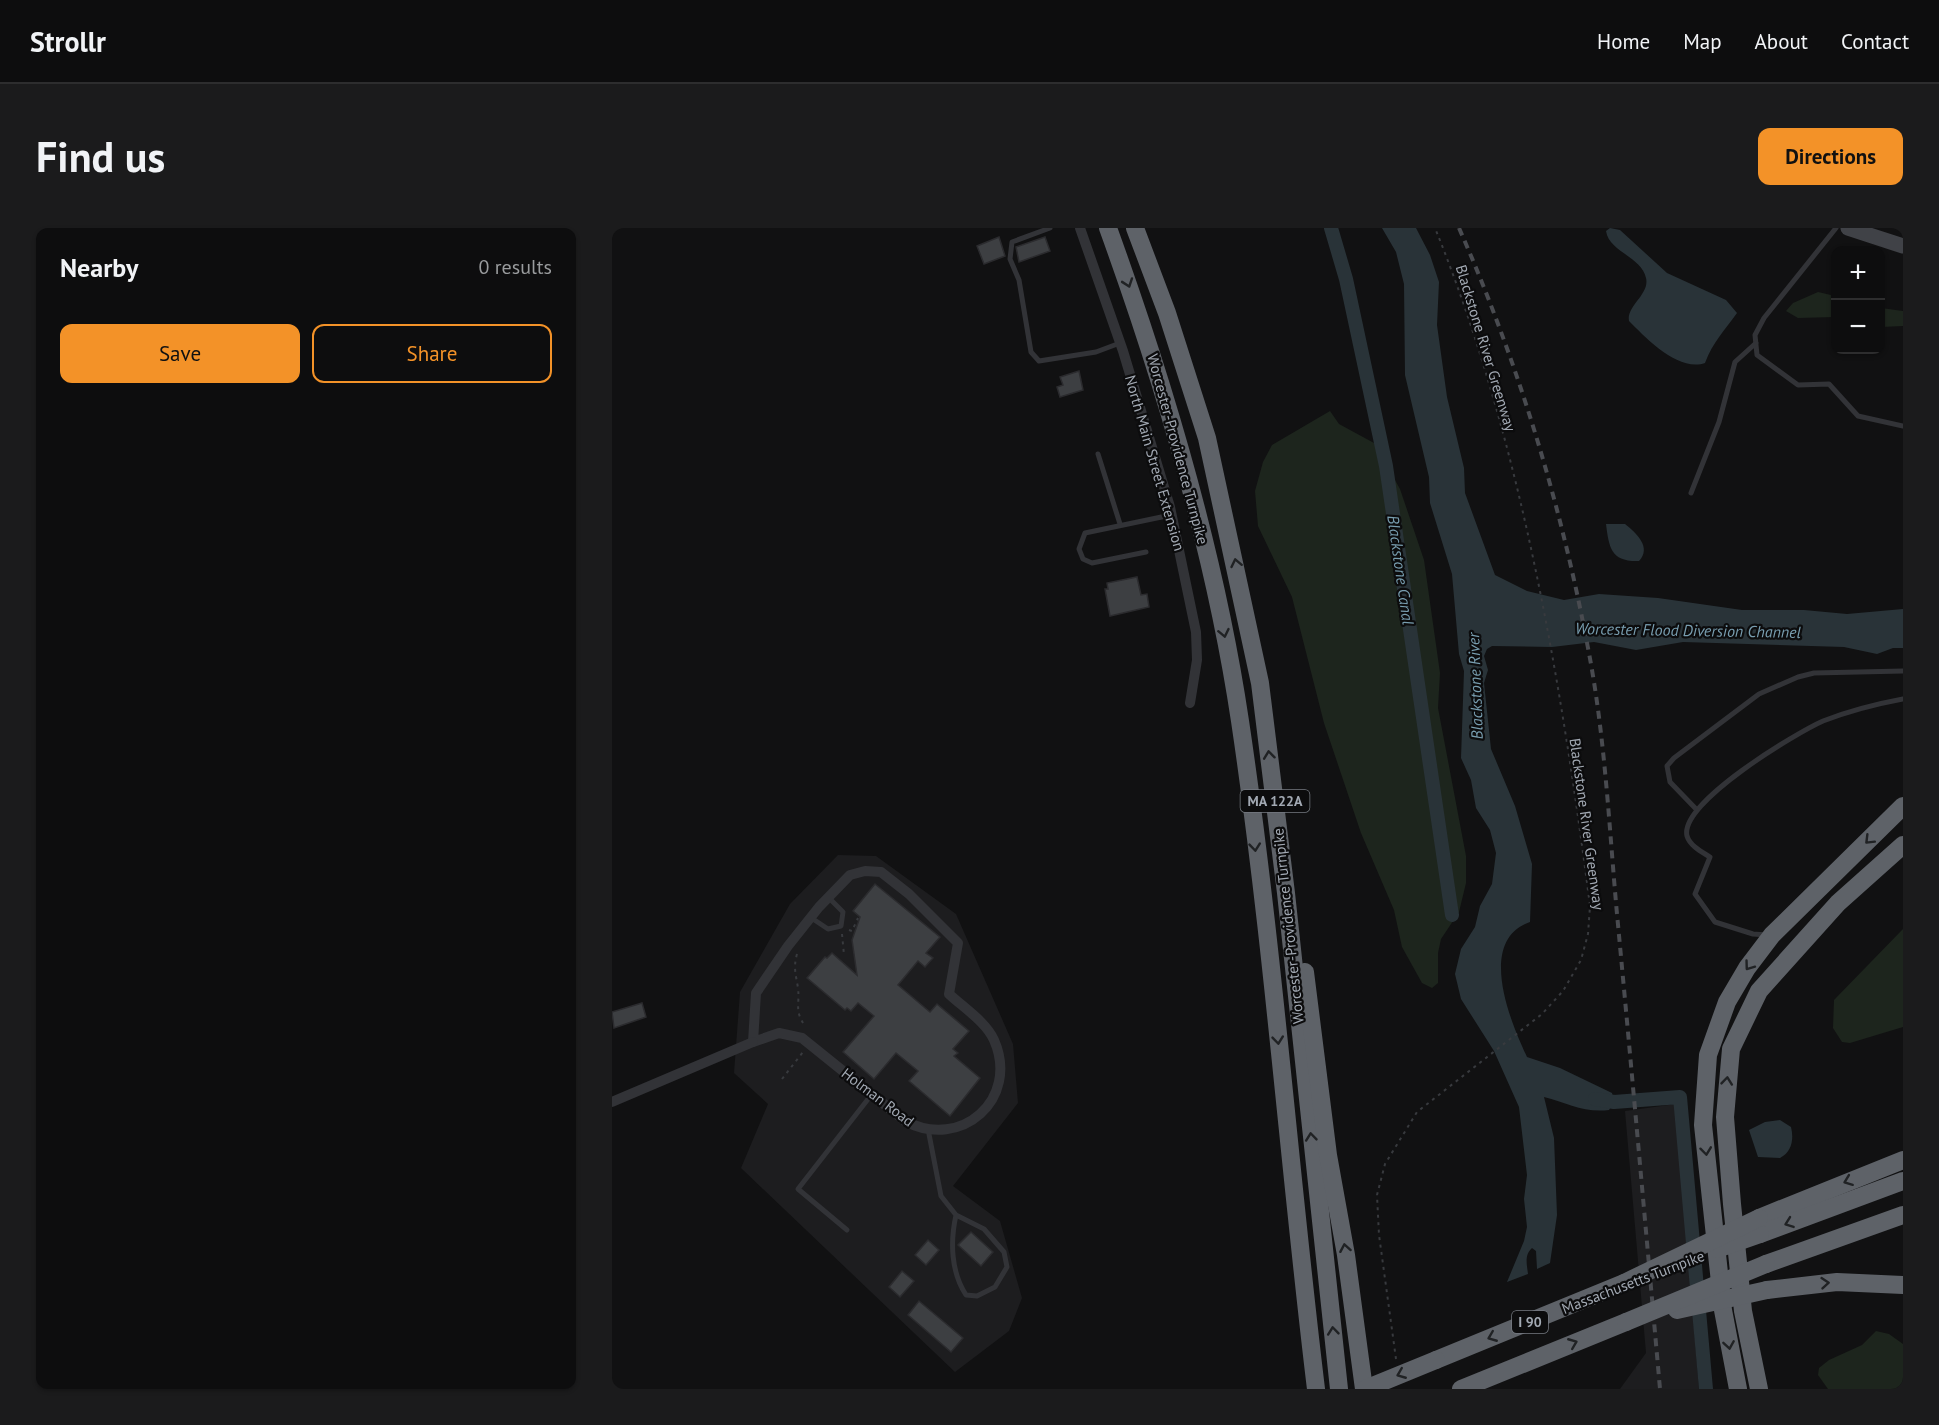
<!DOCTYPE html>
<meta charset="utf-8">
<style>
:root{--surface:#0d0d0e;--page:#1b1b1c;--text:#f1f3f6;--muted:#9a9c9e;--line:#2d2d2e;--accent:#f39228}
body{margin:0;font-family:"PT Sans",sans-serif;background:var(--page);color:var(--text)}
.controls{position:absolute;right:18px;top:18px;display:grid;overflow:hidden;border-radius:12px;box-shadow:0 2px 4px #0004}
.controls button{width:54px;height:54px;display:grid;place-items:center;padding:0;border:0;border-bottom:2px solid var(--line);background:var(--surface);color:var(--text);font:30px sans-serif}
.list{margin:0;padding:0;list-style:none}
h2{display:flex;justify-content:space-between;align-items:center;height:78px;margin:0;padding:0 24px;font-size:26px}
h2 small{font-size:20px;font-weight:400;color:var(--muted)}
.actions{display:flex;gap:12px;padding:18px 24px}
.actions a{flex:1;padding:14px 0;border:2px solid var(--accent);border-radius:12px;text-align:center;font-size:21px;color:var(--accent)}
.actions .main{background:var(--accent);color:#111}
.map{position:relative;flex:none;width:1291px;height:1161px;overflow:hidden;border-radius:12px}
header{display:flex;align-items:center;gap:36px;box-sizing:border-box;height:84px;padding:0 30px;background:var(--surface);border-bottom:2px solid var(--line)}
header strong{font-size:28px}
nav{display:flex;gap:33px;margin-inline-start:auto;font-size:21px}
.intro{display:flex;align-items:center;justify-content:space-between;box-sizing:border-box;height:144px;padding:0 36px}
h1{margin:0;font-size:42px}
.button{padding:15px 27px;border-radius:12px;background:var(--accent);color:#111;font-size:21px;font-weight:700}
main{display:flex;gap:36px;padding:0 36px}
aside{flex:1;background:var(--surface);border-radius:12px;box-shadow:0 2px 4px #0004}
.map>svg:first-child{display:block}
.built{fill:#1d1d1f}
.green{fill:#1d251d}
.water{fill:#293338}
.lines{fill:none;stroke-linecap:round;stroke-linejoin:round}
.canal{stroke:#293338;stroke-width:14}
.building{fill:#3d3f42;stroke:#2b2b2e;stroke-width:1.5}
.path{stroke:#383a3e;stroke-width:2;stroke-dasharray:3 4.5;stroke-linecap:butt}
.lane{stroke:#323337;stroke-width:5}
.street{stroke:#323337;stroke-width:10}
.secondary{stroke:#404247;stroke-width:15}
.highway{stroke:#5e6268;stroke-width:18}
.rail{stroke:#494b50;stroke-width:4;stroke-dasharray:8 6;stroke-linecap:butt}
.highway-bridge{stroke:#5e6268;stroke-width:18}
.oneway{stroke:#202224}
.labels{text-anchor:middle;dominant-baseline:central;stroke-width:4.5;stroke-linejoin:round;paint-order:stroke}
.shield{fill:#0c0c0d;stroke:#757a81;stroke-width:1.5}
.shield-label{font-size:14px;font-weight:bold;fill:#a2a9b3}
.street-label{font-size:15px;fill:#a2a9b3;stroke:#0c0c0d}
.water-label{font-size:16px;font-style:italic;fill:#789daf;stroke:#0c0c0d}
</style>
<header>
<strong>Strollr</strong>
<nav><a>Home</a><a>Map</a><a>About</a><a>Contact</a></nav>
</header>
<div class="intro"><h1>Find us</h1><a class="button">Directions</a></div>
<main>
<aside>
<h2>Nearby<small>0 results</small></h2>
<ul class="list">
</ul>
<div class="actions"><a class="main">Save</a><a>Share</a></div>
</aside>
<div class="map">
<svg width="1291" height="1161" viewBox="0 0 1291 1161">
<rect width="100%" height="100%" fill="#111112"/>
<g class="built">
<path d="M226,627L264,628L344,686L401,816L406,875L341,958L388,993L410,1070L397,1103L343,1144L129,940L156,876L122,845L128,764L178,676Z"/>
<path d="M1064,876L1087,1161H1008L1034,1125L1013,883Z"/>
</g>
<g class="green">
<path d="M1206,64L1223,68V89L1186,90L1174,83L1181,75Z"/>
<path d="M1269,80L1291,83V98L1269,99Z"/>
<path d="M718,183L727,196L762,215L788,261L812,332L828,445L826,480L854,628V655L847,684L829,711L826,725V755L820,760L810,755L790,719L782,682L749,605L712,495L680,369L646,298L643,263L651,234L660,217Z"/>
<path d="M1291,701V799L1238,815L1230,814L1221,800L1222,772Z"/>
<path d="M1264,1103L1277,1106L1291,1116V1161H1216L1206,1147L1207,1140L1217,1132L1250,1117Z"/>
</g>
<g class="water">
<path d="M770,0H804L818,27L827,54L825,97L835,169L852,240L853,265L883,347L915,363L952,372L987,366L1046,370L1130,382H1192L1235,386L1291,381V420H1281L1265,426L1232,419L1071,414L1024,422L982,414L940,419L880,418L875,421L872,428L876,442L872,455L879,521L903,578L920,636L918,694C864,713 899,795 915,829L948,840L1000,865L1002,874L997,882C972,885 955,875 932,869L942,910L945,987L938,1035L925,1041L924,1023L920,1020C912,1027 915,1037 916,1046L895,1054L912,1013L915,999L912,971L915,947L907,879L882,823L849,771L843,746L849,721L863,699L868,678L880,656L884,625L878,602L864,580L859,552L849,530L852,443L847,426L840,346L818,275L817,249L793,147L792,56L784,24Z"/>
<path d="M998,0L1008,2L1055,45L1114,72L1125,85C1112,103 1101,114 1093,135C1066,144 1034,110 1017,93C1014,78 1038,66 1034,50C1030,29 997,24 994,3Z"/>
<path d="M994,296H1013C1024,305 1040,319 1027,333C999,334 997,320 994,296Z"/>
<path d="M1168,892L1179,899C1182,911 1180,924 1168,930L1146,929L1137,902L1153,894Z"/>
</g>
<g class="lines">
<g class="canal">
<path d="M719,0L734,51L774,238L840,687"/>
<path d="M983,871L1002,874L1068,869L1094,1161"/>
</g>
</g>
<g class="building">
<path d="M387,9L393,28L372,36L365,18Z"/>
<path d="M433,9L438,23L407,34L404,19Z"/>
<path d="M467,143L471,162L448,169L445,159L451,157L448,149Z"/>
<path d="M525,349L529,367L535,366L537,379L498,388L493,361H496L495,355Z"/>
<path d="M263,656L328,709L314,725L321,730L313,739L306,733L286,757L318,784L325,776L357,803L341,821L346,825L342,828L368,850L338,888L297,853L306,843L284,825L262,851L231,824L262,788L246,775L239,783L235,780L233,782L195,750L213,729L215,730L220,725L245,747L240,712L248,689L241,683Z"/>
<path d="M30,775L34,789L2,800L0,784Z"/>
<path d="M359,1004L381,1024L369,1038L346,1017Z"/>
<path d="M316,1012L327,1022L314,1037L303,1027Z"/>
<path d="M290,1043L302,1053L288,1069L277,1059Z"/>
<path d="M307,1073L351,1110L339,1124L296,1087Z"/>
</g>
<g class="lines">
<g class="path">
<path d="M237,702L240,703L246,690"/>
<path d="M230,706L232,727"/>
<path d="M185,726C181,740 184,747 186,760C188,777 182,782 193,798"/>
<path d="M170,851L191,824"/>
<path d="M784,1131L767,1007L765,967L773,936L805,884L930,786L951,763L969,732L976,706L978,678C949,452 909,212 823,0"/>
</g>
<g class="lane">
<path d="M438,0L400,14L398,31L407,52L419,124L427,133L484,124L508,115"/>
<path d="M1224,0L1152,90L1143,107L1145,127L1186,157L1217,156L1246,188L1291,198"/>
<path d="M486,226L508,296"/>
<path d="M1079,265L1107,194L1123,134L1144,115"/>
<path d="M534,324L480,335L471,331L467,321L473,305L559,287"/>
<path d="M1085,582L1058,554L1055,538L1062,530L1147,466L1186,449L1202,445L1291,443"/>
<path d="M198,689L216,701L229,698L231,684L216,669"/>
<path d="M1155,707L1141,706L1103,694L1083,666L1098,629C1090,624 1078,618 1075,608C1067,575 1184,505 1211,493C1237,483 1264,476 1291,471"/>
<path d="M316,901L329,968L344,987L372,1001L392,1024L395,1039L383,1059L365,1068L354,1067C339,1044 338,1014 344,987"/>
<path d="M235,1002L186,961L260,866"/>
</g>
<g class="street">
<path d="M468,0L511,123L558,279L584,404L585,432L578,475"/>
<path d="M253,643L269,644L297,666L346,715L337,766C352,780 374,794 382,812C408,871 349,923 293,893L190,810L167,805L141,814L144,765L176,718L207,679L238,647Z"/>
<path d="M0,874L141,814"/>
</g>
<path class="secondary" d="M1236,0L1291,18"/>
<g class="highway">
<path d="M496,0C554,160 603,325 628,493C661,715 677,939 704,1161"/>
<path d="M523,0L555,85L595,210L648,455L674,665L727,1161"/>
<path d="M693,744L716,927L734,1027L752,1161"/>
<path d="M1147,990L1291,932"/>
<path d="M1148,1006L1291,953"/>
<path d="M1154,1036L1291,987"/>
<path d="M1155,1062L1225,1054L1291,1057"/>
<path d="M824,1132L1012,1055"/>
<path d="M849,1161L1014,1094"/>
<path d="M1126,1161L1111,1082L1091,897L1096,827L1115,774L1135,740L1160,707L1291,578"/>
<path d="M1147,1161L1131,1083L1120,976L1113,889L1119,821L1147,763L1226,675L1291,617"/>
</g>
<path class="rail" d="M847,0C906,134 949,276 976,420C993,507 997,598 1005,686C1020,845 1034,1003 1048,1161"/>
<g class="highway-bridge">
<path d="M1105,1021L1148,1006"/>
<path d="M1012,1055L1147,990"/>
<path d="M1065,1082L1155,1062"/>
<path d="M1014,1094L1154,1036"/>
<path d="M753,1161L824,1132"/>
</g>
</g>
<defs><path id="oneway-chevron" d="M-2-3.5L2.5 0L-2 3.5" fill="none" stroke-width="1.6" stroke-linecap="round" stroke-linejoin="round" transform="scale(1.5)"/></defs>
<g class="oneway">
<use href="#oneway-chevron" transform="translate(516 55) rotate(71)"/>
<use href="#oneway-chevron" transform="translate(624 335) rotate(-102)"/>
<use href="#oneway-chevron" transform="translate(612 405) rotate(78)"/>
<use href="#oneway-chevron" transform="translate(657 527) rotate(-97)"/>
<use href="#oneway-chevron" transform="translate(1257 612) rotate(135)"/>
<use href="#oneway-chevron" transform="translate(643 619) rotate(84)"/>
<use href="#oneway-chevron" transform="translate(1137 738) rotate(126)"/>
<use href="#oneway-chevron" transform="translate(666 812) rotate(84)"/>
<use href="#oneway-chevron" transform="translate(1115 853) rotate(-84)"/>
<use href="#oneway-chevron" transform="translate(699 909) rotate(-96)"/>
<use href="#oneway-chevron" transform="translate(1094 923) rotate(83)"/>
<use href="#oneway-chevron" transform="translate(1236 953) rotate(159)"/>
<use href="#oneway-chevron" transform="translate(1177 995) rotate(160)"/>
<use href="#oneway-chevron" transform="translate(733 1020) rotate(-100)"/>
<use href="#oneway-chevron" transform="translate(1213 1055) rotate(-5)"/>
<use href="#oneway-chevron" transform="translate(721 1103) rotate(-96)"/>
<use href="#oneway-chevron" transform="translate(880 1109) rotate(158)"/>
<use href="#oneway-chevron" transform="translate(961 1115) rotate(-22)"/>
<use href="#oneway-chevron" transform="translate(1117 1117) rotate(81)"/>
<use href="#oneway-chevron" transform="translate(789 1146) rotate(158)"/>
</g>
<g class="labels">
<g class="shield">
<rect x="628.5" y="562" width="69" height="22" rx="4.5"/>
<rect x="900" y="1083" width="36" height="22" rx="4.5"/>
</g>
<g class="shield-label">
<text x="663" y="573">MA 122A</text>
<text x="918" y="1094">I 90</text>
</g>
<g class="street-label">
<text transform="translate(874 120) rotate(73)">Blackstone River Greenway</text>
<text transform="translate(566 221) rotate(75)">Worcester-Providence Turnpike</text>
<text transform="translate(543 235) rotate(74)">North Main Street Extension</text>
<text transform="translate(975 596) rotate(82)">Blackstone River Greenway</text>
<text transform="translate(676 698) rotate(-96)">Worcester-Providence Turnpike</text>
<text transform="translate(266 869) rotate(37)">Holman Road</text>
<text transform="translate(1021 1054) rotate(-21)">Massachusetts Turnpike</text>
</g>
<g class="water-label">
<text transform="translate(789 342) rotate(82)">Blackstone Canal</text>
<text transform="translate(1076 402) rotate(1)">Worcester Flood Diversion Channel</text>
<text transform="translate(863 458) rotate(-92)">Blackstone River</text>
</g>
</g>
</svg>
<div class="controls">
<button>+</button>
<button>−</button>
</div>
</div>
</main>
